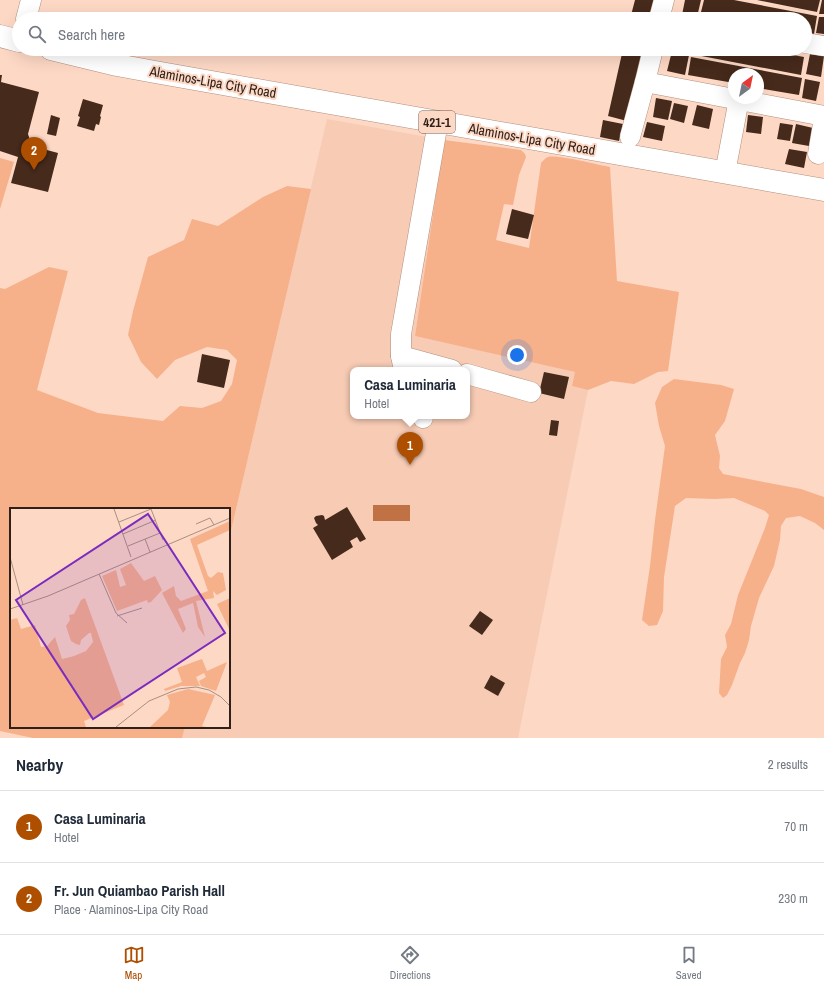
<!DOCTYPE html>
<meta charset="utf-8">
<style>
:root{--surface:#fff;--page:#f2f2f3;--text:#1f2937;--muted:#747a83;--line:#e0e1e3;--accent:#ae4f00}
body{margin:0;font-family:"Archivo Narrow",sans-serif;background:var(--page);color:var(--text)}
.compass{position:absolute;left:728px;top:68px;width:36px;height:36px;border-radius:50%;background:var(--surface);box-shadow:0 4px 16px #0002;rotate:33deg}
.you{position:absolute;left:517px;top:355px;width:14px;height:14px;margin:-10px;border:3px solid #fff;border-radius:50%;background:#1a73e8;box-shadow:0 0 0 6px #1a73e833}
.badge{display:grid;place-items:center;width:26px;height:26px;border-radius:50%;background:var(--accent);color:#fff;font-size:13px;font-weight:700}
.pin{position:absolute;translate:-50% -33px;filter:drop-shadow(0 1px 2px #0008)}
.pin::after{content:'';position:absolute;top:21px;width:14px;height:12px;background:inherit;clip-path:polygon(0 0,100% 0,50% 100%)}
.popup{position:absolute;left:350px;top:367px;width:120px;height:52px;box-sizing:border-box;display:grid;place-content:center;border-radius:8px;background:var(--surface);filter:drop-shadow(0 1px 3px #0005);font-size:13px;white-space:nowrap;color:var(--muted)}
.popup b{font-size:15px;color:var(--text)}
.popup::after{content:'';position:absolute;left:50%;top:100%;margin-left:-8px;border:8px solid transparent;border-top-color:var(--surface)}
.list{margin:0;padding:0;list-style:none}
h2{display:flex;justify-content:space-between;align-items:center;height:52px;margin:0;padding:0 16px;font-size:17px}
h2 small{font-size:13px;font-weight:400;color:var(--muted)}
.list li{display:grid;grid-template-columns:26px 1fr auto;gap:12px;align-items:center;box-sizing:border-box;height:72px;padding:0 16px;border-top:1px solid var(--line)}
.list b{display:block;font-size:15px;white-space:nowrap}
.list p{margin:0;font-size:13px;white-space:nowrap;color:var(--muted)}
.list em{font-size:13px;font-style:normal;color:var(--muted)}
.icon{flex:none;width:22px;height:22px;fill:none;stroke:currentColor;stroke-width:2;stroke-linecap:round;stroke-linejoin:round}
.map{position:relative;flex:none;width:824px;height:738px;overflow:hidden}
.search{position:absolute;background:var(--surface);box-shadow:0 4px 16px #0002;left:12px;right:12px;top:12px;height:44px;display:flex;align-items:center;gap:10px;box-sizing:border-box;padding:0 14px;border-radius:22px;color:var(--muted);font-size:15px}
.sheet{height:196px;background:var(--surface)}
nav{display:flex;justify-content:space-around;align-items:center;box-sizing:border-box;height:56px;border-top:1px solid var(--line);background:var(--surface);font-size:11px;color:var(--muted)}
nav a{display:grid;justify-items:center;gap:2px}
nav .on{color:var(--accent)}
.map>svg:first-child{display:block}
.built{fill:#f7cbb4;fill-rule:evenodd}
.green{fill:#f6b18b}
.water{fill:#c07245}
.building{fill:#462a1b}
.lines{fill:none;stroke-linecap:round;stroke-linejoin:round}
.minor-casing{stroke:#b18f7d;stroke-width:21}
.major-casing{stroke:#b18f7d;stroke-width:23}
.minor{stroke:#fff;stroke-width:20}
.major{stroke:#fff;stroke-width:22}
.labels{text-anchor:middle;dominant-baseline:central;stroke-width:4;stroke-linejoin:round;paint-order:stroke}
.shield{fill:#fdd8c5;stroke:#6d584d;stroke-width:1}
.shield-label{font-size:13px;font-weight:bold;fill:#2f211a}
.street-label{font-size:14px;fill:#2f211a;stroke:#fdd8c5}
.inset-road{fill:none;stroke:#ab8f81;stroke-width:1}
.view{fill:#7b2cbf;fill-opacity:0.15;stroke:#7b2cbf;stroke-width:2}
.inset-edge{fill:none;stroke:#2f211a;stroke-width:2}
</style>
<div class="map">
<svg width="824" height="738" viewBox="0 0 824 738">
<rect width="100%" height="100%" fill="#fdd8c5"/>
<path class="built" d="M327,119L444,140L415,336L575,372L572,386L588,390L518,738H182L185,727H229V539ZM353,370H467V416H353Z"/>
<g class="green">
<path d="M444,140L521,150L525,154L526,157L519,175L513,205L504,204L496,240L529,248L541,163C543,161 545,158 548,157C556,154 599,165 610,167L617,281L679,292L668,371L658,372L634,384L611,381L588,390L572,386L575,372L415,336Z"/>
<path d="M0,158L14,162L0,209Z"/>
<path d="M287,186L311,189L229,539V509H11V727H185L182,738H33L0,731V288L5,289L49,267L68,271L37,390L98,413L163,421L180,406L202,408L221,401L232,384L237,360L227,350L207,347L175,360L157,379L141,362L128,335L133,311L148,257L184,240L192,219L218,226L263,197Z"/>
<path d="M674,379L721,385L734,389L725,421L715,435L720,456L719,468L723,474L769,483L801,489L824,497V530L815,523L800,516L786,518L781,526L780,540L774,566L759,598L751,626L749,640L745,653L740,663L732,685L727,695L723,698L719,693L721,659L727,647L725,635L731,624L738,595L765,528L769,515L765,511L734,498L715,499L686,498L675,506L664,577L663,611L657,625L649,626L642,620L650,566L655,520L665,446L659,426L655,403L662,387Z"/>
</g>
<rect class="water" x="373" y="505" width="37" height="16"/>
<g class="building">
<path d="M635,0H655L651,19H630Z"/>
<path d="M685,0H701L697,17L682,15Z"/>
<path d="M704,0H734L817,16L814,34L805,32V19H736L701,12Z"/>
<path d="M757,0H820L817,12Z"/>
<path d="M822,0H824V14H819Z"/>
<path d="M819,17H824V34L816,33Z"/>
<path d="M623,49H644L627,121L608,116Z"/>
<path d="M692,49H760L804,57L801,75L691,54Z"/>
<path d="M672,51L689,55L685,75L667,71Z"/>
<path d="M810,54L824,56L821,77L806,74Z"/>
<path d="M691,57L802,78L799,95L758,88V74H734V83L688,75Z"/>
<path d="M0,75H2L1,82L39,92L28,134L32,146L58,153L48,192L11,183L18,157L0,151Z"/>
<path d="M805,79L820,82L816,101L802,98Z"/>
<path d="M656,98L672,101L668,120L653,117Z"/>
<path d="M83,99L103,105L100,116L101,117L99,125L96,124L94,131L77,126L80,117L78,116Z"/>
<path d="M674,103L688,106L684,123L670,119Z"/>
<path d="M697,105L713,109L709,129L692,125Z"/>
<path d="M51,115L60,118L56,136L47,134Z"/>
<path d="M748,115L763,117L761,134L746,132Z"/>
<path d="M603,120L623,124L619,141L600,137Z"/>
<path d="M647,122L665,126L662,141L643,137Z"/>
<path d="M780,123L793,125L790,141L777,139Z"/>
<path d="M796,124L813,128L809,146L792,143Z"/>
<path d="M789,149L807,152L804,168L785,164Z"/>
<path d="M512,209L534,215L528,239L506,234Z"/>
<path d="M202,354L230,360L224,388L197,382Z"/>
<path d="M544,372L569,377L564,399L539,393Z"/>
<path d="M551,420L559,421L557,436L549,435Z"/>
<path d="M347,507L366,539L360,542L357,537L350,541L353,547L332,560L313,528L318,525L316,523L314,518L316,516L322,515L324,516L325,520Z"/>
<path d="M480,611L493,620L482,635L469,626Z"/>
<path d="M491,675L505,683L498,696L484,688Z"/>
</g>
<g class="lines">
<defs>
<g id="minor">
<path d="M26,19L31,0"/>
<path d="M659,19L664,0"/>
<path d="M805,43L824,46"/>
<path d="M645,82L824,116"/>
<path d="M630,137L645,82L653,49"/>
<path d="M818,154L824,118"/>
<path d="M725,173L739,99"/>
<path d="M401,356L452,370"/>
<path d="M404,370L401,356V334L438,122"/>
<path d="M467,374L531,392"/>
<path d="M422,416L423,418"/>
</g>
<g id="major">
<path d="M0,36L19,41"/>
<path d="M51,49L117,65L155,72L824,190"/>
</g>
</defs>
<use href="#minor" class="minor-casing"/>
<use href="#major" class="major-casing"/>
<use href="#minor" class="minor"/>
<use href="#major" class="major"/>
</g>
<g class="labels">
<rect class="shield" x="419" y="111" width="36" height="22" rx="3"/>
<g class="shield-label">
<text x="437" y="122">421-1</text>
</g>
<g class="street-label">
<text transform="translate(213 82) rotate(10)">Alaminos-Lipa City Road</text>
<text transform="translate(532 139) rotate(10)">Alaminos-Lipa City Road</text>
</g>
</g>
<g transform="translate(10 508)">
<rect width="220" height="220" fill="#fdd8c5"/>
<path d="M220,13V22L187,37L198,68L201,70L208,64L213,65L216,82L207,87L203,83L204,90L186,93L195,129L188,119L183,95L168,101L176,121L173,125L152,85L164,78L166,88L171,93L198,83L180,31ZM121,55L134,73L145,68L152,82L141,94L138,95L137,92L107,103L92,68L106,62L110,79L116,77L110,61ZM75,90L114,197L74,213L76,219H0V112L7,110L11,121L25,117L31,139L37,138L45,129L52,151L64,148L76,143L83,134L81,125H79L71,132L70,137L66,136L61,133L56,118L60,112L59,107L64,106L71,92ZM220,90V123L207,96ZM192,151L197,163L217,154L206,183L191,178L189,173L196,169L194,165L186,169L190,178H171L155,183L154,181L172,174L167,160ZM178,181L205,187L192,218L196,219H140L158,202L160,194L157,187Z" fill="#f6b18b"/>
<path class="inset-road" d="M104,1L121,49M141,1L153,32M109,14L141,1M186,16L200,10L204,17M113,26L146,12M135,31L140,44M118,38L150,25M0,49L13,97M89,66L106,105L117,115M0,101L38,88L220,10M107,108L132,100M106,219L139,193L168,181L186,179L199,182L211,189L220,198"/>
<path class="view" d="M138,6L215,125L83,211L6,92Z"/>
<rect width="220" height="220" class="inset-edge"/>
</g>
</svg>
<svg class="compass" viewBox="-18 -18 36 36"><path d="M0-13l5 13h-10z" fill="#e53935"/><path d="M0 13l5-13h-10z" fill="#747a83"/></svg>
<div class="you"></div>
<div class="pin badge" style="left:410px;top:465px">1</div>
<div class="popup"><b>Casa Luminaria</b>Hotel</div>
<div class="pin badge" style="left:34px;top:170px">2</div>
<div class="search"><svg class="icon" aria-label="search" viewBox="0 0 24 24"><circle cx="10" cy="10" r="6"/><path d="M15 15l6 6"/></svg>Search here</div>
</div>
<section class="sheet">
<h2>Nearby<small>2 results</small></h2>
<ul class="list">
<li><span class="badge">1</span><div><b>Casa Luminaria</b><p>Hotel</p></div><em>70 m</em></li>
<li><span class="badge">2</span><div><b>Fr. Jun Quiambao Parish Hall</b><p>Place · Alaminos-Lipa City Road</p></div><em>230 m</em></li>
</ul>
</section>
<nav>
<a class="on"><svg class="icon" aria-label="map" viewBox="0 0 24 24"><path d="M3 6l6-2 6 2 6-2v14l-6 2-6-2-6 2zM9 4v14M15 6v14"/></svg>Map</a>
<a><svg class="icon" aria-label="directions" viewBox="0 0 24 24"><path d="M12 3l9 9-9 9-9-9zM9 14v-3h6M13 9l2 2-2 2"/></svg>Directions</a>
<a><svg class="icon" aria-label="saved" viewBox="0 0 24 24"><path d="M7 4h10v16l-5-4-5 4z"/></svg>Saved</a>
</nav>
